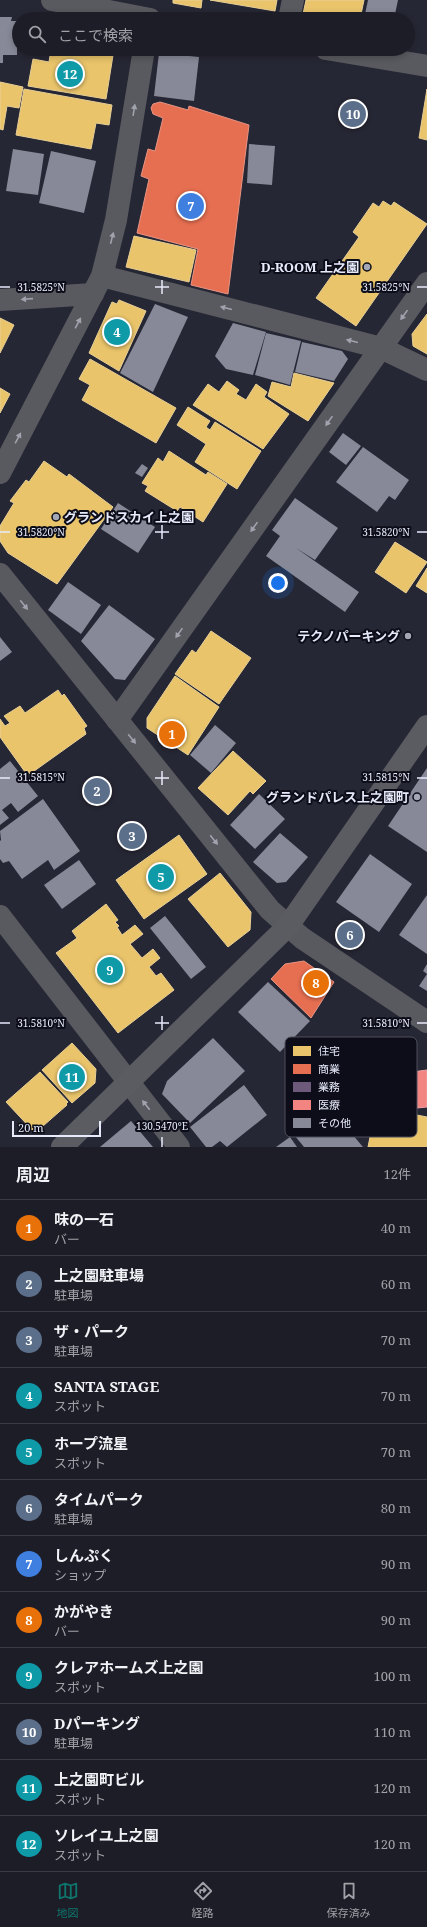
<!DOCTYPE html>
<html lang="ja">
<meta charset="utf-8">
<style>
:root{--surface:#1c1d27;--page:#292a33;--text:#f1f3f6;--muted:#a0a2a7;--line:#3a3b44;--accent:#0f766e}
body{margin:0;font-family:"Noto Serif","Noto Sans JP",serif;background:var(--page);color:var(--text)}
.scale{position:absolute;left:12px;bottom:10px;width:89px;box-sizing:border-box;padding-left:4px;border:2px solid #e7eafb;border-top:0;font-size:11px;line-height:14px;white-space:nowrap;color:#e7eafb;-webkit-text-stroke:3px #0c0d18;paint-order:stroke}
.you{position:absolute;left:278px;top:583px;width:14px;height:14px;margin:-10px;border:3px solid #fff;border-radius:50%;background:#1a73e8;box-shadow:0 0 0 6px #1a73e833}
.badge{display:grid;place-items:center;width:26px;height:26px;border-radius:50%;background:var(--accent);color:#fff;font-size:13px;font-weight:700}
.pin{position:absolute;translate:-50% -50%;border:2px solid #fff;box-shadow:0 1px 4px #0006}
.list{margin:0;padding:0;list-style:none}
h2{display:flex;justify-content:space-between;align-items:center;height:52px;margin:0;padding:0 16px;font-size:17px}
h2 small{font-size:13px;font-weight:400;color:var(--muted)}
.list li{display:grid;grid-template-columns:26px 1fr auto;gap:12px;align-items:center;box-sizing:border-box;height:56px;padding:0 16px;border-top:1px solid var(--line)}
.list b{display:block;font-size:15px;white-space:nowrap}
.list p{margin:0;font-size:13px;white-space:nowrap;color:var(--muted)}
.list em{font-size:13px;font-style:normal;color:var(--muted)}
.icon{flex:none;width:22px;height:22px;fill:none;stroke:currentColor;stroke-width:2;stroke-linecap:round;stroke-linejoin:round}
.map{position:relative;flex:none;width:427px;height:1147px;overflow:hidden}
.search{position:absolute;background:var(--surface);box-shadow:0 2px 6px #0003;left:12px;right:12px;top:12px;height:44px;display:flex;align-items:center;gap:10px;box-sizing:border-box;padding:0 14px;border-radius:22px;color:var(--muted);font-size:15px}
.sheet{height:724px;background:var(--surface)}
nav{display:flex;justify-content:space-around;align-items:center;box-sizing:border-box;height:56px;border-top:1px solid var(--line);background:var(--surface);font-size:11px;color:var(--muted)}
nav a{display:grid;justify-items:center;gap:2px}
nav .on{color:var(--accent)}
.map>svg:first-child{display:block}
.homes{fill:#e9c46a;stroke:#e8cf96}
.shops{fill:#e76f51;stroke:#e79484}
.health{fill:#f28482;stroke:#efa3a6}
.building{fill:#878998}
.lines{fill:none;stroke-linecap:round;stroke-linejoin:round}
.street{stroke:#585a5f;stroke-width:22}
.secondary{stroke:#5b5c62;stroke-width:22}
.oneway{fill:#a0a2ad}
.ticks{fill:none;stroke:#e7eafb;stroke-width:1.5}
.poi-dot{fill:#a3a6b5;stroke:#0c0d18;stroke-width:1.5}
.labels{text-anchor:middle;dominant-baseline:central;stroke-width:4;stroke-linejoin:round;paint-order:stroke}
.poi-label{font-size:13px;font-weight:bold;fill:#e7eafb;stroke:#0c0d18;text-anchor:end}
.key{fill:#0c0d18;stroke:#4e4f5c;stroke-width:1}
.key-label{font-size:11px;fill:#e7eafb}
.ticks-label{font-size:10px;text-anchor:middle;fill:#e7eafb;stroke:#0c0d18;stroke-width:4;stroke-linejoin:round;paint-order:stroke}
</style>
<div class="map">
<svg width="427" height="1147" viewBox="0 0 427 1147">
<rect width="100%" height="100%" fill="#262734"/>
<g class="homes">
<path d="M173,0H202L201,8L173,3Z"/>
<path d="M210,0H277L275,11Z"/>
<path d="M306,0H364L360,19H302Z"/>
<path d="M51,49H114L106,99L28,86L33,59L49,62Z"/>
<path d="M0,82L23,87L19,108L7,106L3,130L0,129Z"/>
<path d="M24,89L112,105L109,125L96,123L91,149L16,135Z"/>
<path d="M427,89V140L419,138Z"/>
<path d="M383,201L391,206L394,202L427,224L356,326L316,298L359,237L353,232L373,203L379,207Z"/>
<path d="M134,236L196,250L189,282L126,267Z"/>
<path d="M119,300L146,311L119,371L89,353L112,302L117,304Z"/>
<path d="M427,314V354L413,346L412,334Z"/>
<path d="M0,318L14,325L0,353Z"/>
<path d="M90,359L176,408L156,443L82,400L90,385L79,379Z"/>
<path d="M294,373L334,383L308,421L268,396L272,382L291,387Z"/>
<path d="M227,381L239,390L236,394L246,400L256,384L267,392L264,397L289,414L263,449L193,405L208,384L219,392Z"/>
<path d="M0,388L10,394L0,413Z"/>
<path d="M188,407L210,421L206,427L210,430L215,422L261,451L237,489L195,462L206,444L177,425Z"/>
<path d="M169,451L206,475L208,472L227,484L203,522L180,507L177,511L145,491L148,486L142,483L158,458L163,462Z"/>
<path d="M44,461L67,477L69,474L113,507L57,584L8,553L0,541V526L14,503L10,501L26,480L29,482Z"/>
<path d="M395,542L427,562L406,593L375,572Z"/>
<path d="M427,568V593L416,586Z"/>
<path d="M211,631L251,658L219,704L175,674L192,650L196,653Z"/>
<path d="M175,676L219,707L188,755L147,728V718Z"/>
<path d="M58,690L62,696L64,694L87,726L84,728L86,734L30,774L27,770L25,772L0,737V719L5,726L10,723L4,716L20,706L25,713Z"/>
<path d="M233,751L266,781L253,794L250,791L228,815L198,788Z"/>
<path d="M179,835L207,874L144,919L116,880Z"/>
<path d="M220,873L251,912L250,930L228,947L188,899Z"/>
<path d="M106,904L118,920L115,922L119,926L117,927L122,935L135,925L143,934L130,944L142,958L153,949L160,958L149,967L156,976L161,973L174,990L118,1033L56,953L77,938L72,931Z"/>
<path d="M72,1043L96,1069L95,1083L72,1103L42,1070Z"/>
<path d="M40,1072L68,1102L66,1104L67,1105L35,1133L6,1102Z"/>
<path d="M376,1107L427,1117V1147H368Z"/>
</g>
<g class="shops">
<path d="M160,102L188,110L189,106L249,125L228,294L191,285L198,249L137,233L149,179L141,176L148,149L155,151L163,118L153,114L151,108L153,104Z"/>
<path d="M304,961L334,982L311,1018L271,979L285,964Z"/>
</g>
<path class="health" d="M427,1070V1107L417,1108V1102L392,1104L391,1100L381,1101L380,1090L391,1089L390,1075Z"/>
<g class="building">
<path d="M368,0H398L394,19H364Z"/>
<path d="M0,17H12L11,21H17V55H3V63H0Z"/>
<path d="M159,53L199,57L194,101L154,96Z"/>
<path d="M249,144L275,146L272,185L247,183Z"/>
<path d="M13,149L44,154L38,195L6,191Z"/>
<path d="M51,151L96,161L84,213L39,203Z"/>
<path d="M155,304L188,317L153,392L120,373Z"/>
<path d="M233,323L266,332L253,375L226,369L215,356Z"/>
<path d="M266,333L301,341L290,385L255,375Z"/>
<path d="M302,342L342,351L348,359L334,381L295,372Z"/>
<path d="M343,433L361,446L346,465L329,452Z"/>
<path d="M363,447L409,480L395,500L389,496L377,512L336,482Z"/>
<path d="M142,464L148,468L142,477L135,473Z"/>
<path d="M295,498L338,528L315,560L296,548L359,592L345,612L266,556L280,536L272,530Z"/>
<path d="M118,503L155,527L138,553L101,529Z"/>
<path d="M68,582L101,605L81,634L48,610Z"/>
<path d="M109,605L155,639L125,680L115,679L81,641Z"/>
<path d="M0,637L12,652L0,661Z"/>
<path d="M215,725L236,743L211,773L190,755Z"/>
<path d="M10,761L38,796L18,812L11,803L2,810L9,818L0,825V769Z"/>
<path d="M427,768V852L388,826Z"/>
<path d="M259,794L285,819L255,849L230,825Z"/>
<path d="M43,799L80,851L54,870L48,860L22,879L9,861L3,863L0,859V841L1,840L0,831Z"/>
<path d="M280,833L308,857L286,882L277,883L253,862Z"/>
<path d="M370,854L412,884L379,932L336,902Z"/>
<path d="M79,860L96,884L62,909L44,885Z"/>
<path d="M427,895V954L399,935Z"/>
<path d="M165,916L206,967L191,979L150,928Z"/>
<path d="M427,964V991L419,986L427,974L423,971Z"/>
<path d="M268,982L310,1021L280,1052L238,1012Z"/>
<path d="M213,1038L245,1071L190,1123L162,1094L167,1081Z"/>
<path d="M244,1085L267,1115L227,1147L220,1141L212,1147H206L190,1127Z"/>
<path d="M330,1108L363,1147H304L295,1136Z"/>
<path d="M131,1121L153,1147H100Z"/>
<path d="M290,1137L297,1147H276Z"/>
</g>
<g class="lines">
<g class="street">
<path d="M52,0L150,19"/>
<path d="M289,19L293,0"/>
<path d="M326,49L427,66"/>
<path d="M102,276L381,348L427,370"/>
<path d="M0,300L93,294"/>
<path d="M0,473L102,276L116,220L144,49"/>
<path d="M0,574L270,910L302,938L427,1022"/>
<path d="M117,720L427,283"/>
<path d="M0,916L179,1147"/>
</g>
<path class="secondary" d="M62,1147L288,926L427,726"/>
</g>
<defs><path id="oneway-solid" d="M-6-.8H1V-3.2L6.5 0L1 3.2V.8H-6Z"/></defs>
<g class="oneway">
<use href="#oneway-solid" transform="translate(134 110) rotate(-81)"/>
<use href="#oneway-solid" transform="translate(112 238) rotate(-76)"/>
<use href="#oneway-solid" transform="translate(27 299) rotate(176)"/>
<use href="#oneway-solid" transform="translate(226 308) rotate(-166)"/>
<use href="#oneway-solid" transform="translate(404 315) rotate(126)"/>
<use href="#oneway-solid" transform="translate(78 323) rotate(-62)"/>
<use href="#oneway-solid" transform="translate(352 341) rotate(-166)"/>
<use href="#oneway-solid" transform="translate(329 421) rotate(125)"/>
<use href="#oneway-solid" transform="translate(18 438) rotate(-62)"/>
<use href="#oneway-solid" transform="translate(254 527) rotate(125)"/>
<use href="#oneway-solid" transform="translate(24 605) rotate(51)"/>
<use href="#oneway-solid" transform="translate(179 633) rotate(125)"/>
<use href="#oneway-solid" transform="translate(132 739) rotate(51)"/>
<use href="#oneway-solid" transform="translate(214 840) rotate(51)"/>
<use href="#oneway-solid" transform="translate(146 1105) rotate(-128)"/>
</g>
<path class="ticks" d="M162,280V294M0,287H10M155,287H169M417,287H427M162,525V539M0,532H10M155,532H169M417,532H427M162,771V785M0,778H10M155,778H169M417,778H427M162,1016V1030M0,1023H10M155,1023H169M417,1023H427M162,1137V1147"/>
<g class="poi-dot">
<circle cx="367" cy="267" r="4"/>
<circle cx="56" cy="517" r="4"/>
<circle cx="408" cy="636" r="4"/>
<circle cx="417" cy="797" r="4"/>
</g>
<g class="labels">
<g class="poi-label">
<text x="359" y="267">D-ROOM 上之園</text>
<text x="64" y="517" text-anchor="start">グランドスカイ上之園</text>
<text x="400" y="636">テクノパーキング</text>
<text x="409" y="797">グランドパレス上之園町</text>
</g>
</g>
<rect x="285" y="1037" width="132" height="100" rx="6" class="key"/>
<rect x="293" y="1046" width="18" height="10" fill="#e9c46a"/>
<rect x="293" y="1064" width="18" height="10" fill="#e76f51"/>
<rect x="293" y="1082" width="18" height="10" fill="#6d597a"/>
<rect x="293" y="1100" width="18" height="10" fill="#f28482"/>
<rect x="293" y="1118" width="18" height="10" fill="#878998"/>
<g class="key-label">
<text x="318" y="1055">住宅</text>
<text x="318" y="1073">商業</text>
<text x="318" y="1091">業務</text>
<text x="318" y="1109">医療</text>
<text x="318" y="1127">その他</text>
</g>
<g class="ticks-label">
<text x="41" y="291">31.5825°N</text>
<text x="386" y="291">31.5825°N</text>
<text x="41" y="536">31.5820°N</text>
<text x="386" y="536">31.5820°N</text>
<text x="41" y="781">31.5815°N</text>
<text x="386" y="781">31.5815°N</text>
<text x="41" y="1027">31.5810°N</text>
<text x="386" y="1027">31.5810°N</text>
<text x="162" y="1130">130.5470°E</text>
</g>
</svg>
<div class="scale">20 m</div>
<div class="you"></div>
<div class="pin badge" style="left:172px;top:734px;background:#e8710a">1</div>
<div class="pin badge" style="left:97px;top:791px;background:#5c6f8a">2</div>
<div class="pin badge" style="left:132px;top:836px;background:#5c6f8a">3</div>
<div class="pin badge" style="left:117px;top:332px;background:#0f9aa8">4</div>
<div class="pin badge" style="left:161px;top:877px;background:#0f9aa8">5</div>
<div class="pin badge" style="left:350px;top:935px;background:#5c6f8a">6</div>
<div class="pin badge" style="left:191px;top:206px;background:#3f7fe0">7</div>
<div class="pin badge" style="left:316px;top:983px;background:#e8710a">8</div>
<div class="pin badge" style="left:110px;top:970px;background:#0f9aa8">9</div>
<div class="pin badge" style="left:353px;top:114px;background:#5c6f8a">10</div>
<div class="pin badge" style="left:72px;top:1077px;background:#0f9aa8">11</div>
<div class="pin badge" style="left:70px;top:74px;background:#0f9aa8">12</div>
<div class="search"><svg class="icon" aria-label="search" viewBox="0 0 24 24"><circle cx="10" cy="10" r="6"/><path d="M15 15l6 6"/></svg>ここで検索</div>
</div>
<section class="sheet">
<h2>周辺<small>12件</small></h2>
<ul class="list">
<li><span class="badge" style="background:#e8710a">1</span><div><b>味の一石</b><p>バー</p></div><em>40 m</em></li>
<li><span class="badge" style="background:#5c6f8a">2</span><div><b>上之園駐車場</b><p>駐車場</p></div><em>60 m</em></li>
<li><span class="badge" style="background:#5c6f8a">3</span><div><b>ザ・パーク</b><p>駐車場</p></div><em>70 m</em></li>
<li><span class="badge" style="background:#0f9aa8">4</span><div><b>SANTA STAGE</b><p>スポット</p></div><em>70 m</em></li>
<li><span class="badge" style="background:#0f9aa8">5</span><div><b>ホープ流星</b><p>スポット</p></div><em>70 m</em></li>
<li><span class="badge" style="background:#5c6f8a">6</span><div><b>タイムパーク</b><p>駐車場</p></div><em>80 m</em></li>
<li><span class="badge" style="background:#3f7fe0">7</span><div><b>しんぷく</b><p>ショップ</p></div><em>90 m</em></li>
<li><span class="badge" style="background:#e8710a">8</span><div><b>かがやき</b><p>バー</p></div><em>90 m</em></li>
<li><span class="badge" style="background:#0f9aa8">9</span><div><b>クレアホームズ上之園</b><p>スポット</p></div><em>100 m</em></li>
<li><span class="badge" style="background:#5c6f8a">10</span><div><b>Dパーキング</b><p>駐車場</p></div><em>110 m</em></li>
<li><span class="badge" style="background:#0f9aa8">11</span><div><b>上之園町ビル</b><p>スポット</p></div><em>120 m</em></li>
<li><span class="badge" style="background:#0f9aa8">12</span><div><b>ソレイユ上之園</b><p>スポット</p></div><em>120 m</em></li>
</ul>
</section>
<nav>
<a class="on"><svg class="icon" aria-label="map" viewBox="0 0 24 24"><path d="M3 6l6-2 6 2 6-2v14l-6 2-6-2-6 2zM9 4v14M15 6v14"/></svg>地図</a>
<a><svg class="icon" aria-label="directions" viewBox="0 0 24 24"><path d="M12 3l9 9-9 9-9-9zM9 14v-3h6M13 9l2 2-2 2"/></svg>経路</a>
<a><svg class="icon" aria-label="saved" viewBox="0 0 24 24"><path d="M7 4h10v16l-5-4-5 4z"/></svg>保存済み</a>
</nav>
